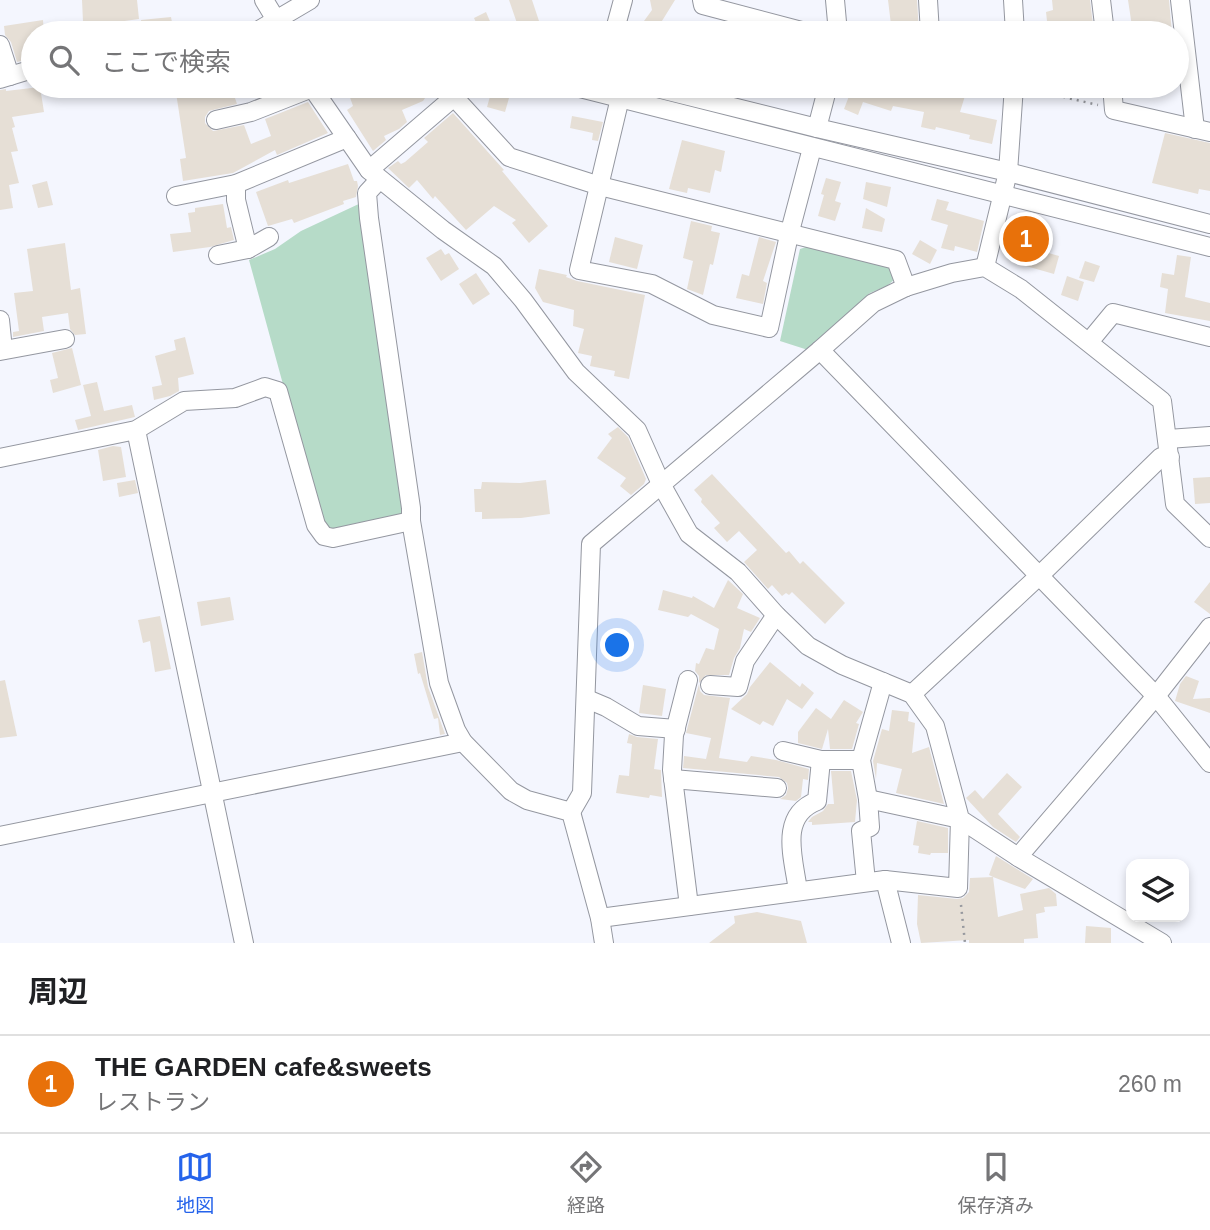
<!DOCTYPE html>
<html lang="ja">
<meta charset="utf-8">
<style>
:root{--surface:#fff;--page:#f2f2f2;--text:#202124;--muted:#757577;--line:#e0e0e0;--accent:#2563eb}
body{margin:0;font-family:Arial,"Noto Sans JP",sans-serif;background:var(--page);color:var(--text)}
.controls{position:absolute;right:21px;bottom:21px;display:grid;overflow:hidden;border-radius:14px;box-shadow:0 4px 10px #0003}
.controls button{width:63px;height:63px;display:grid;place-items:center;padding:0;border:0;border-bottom:2px solid var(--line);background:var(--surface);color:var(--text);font:35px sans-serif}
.you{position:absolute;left:618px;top:646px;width:24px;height:24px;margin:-18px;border:5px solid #fff;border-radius:50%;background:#1a73e8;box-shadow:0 0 0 10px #1a73e833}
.badge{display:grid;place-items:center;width:46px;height:46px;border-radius:50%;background:var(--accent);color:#fff;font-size:23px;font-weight:700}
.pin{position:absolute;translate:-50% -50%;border:4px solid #fff;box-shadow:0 2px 7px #0006}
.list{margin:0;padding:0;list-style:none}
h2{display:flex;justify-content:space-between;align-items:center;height:91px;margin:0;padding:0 28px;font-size:30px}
h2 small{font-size:23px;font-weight:400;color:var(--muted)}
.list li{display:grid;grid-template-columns:46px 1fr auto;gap:21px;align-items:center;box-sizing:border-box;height:98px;padding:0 28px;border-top:2px solid var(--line)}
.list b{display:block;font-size:26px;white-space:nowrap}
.list p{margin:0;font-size:23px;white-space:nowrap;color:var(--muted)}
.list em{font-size:23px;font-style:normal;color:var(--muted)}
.icon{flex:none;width:38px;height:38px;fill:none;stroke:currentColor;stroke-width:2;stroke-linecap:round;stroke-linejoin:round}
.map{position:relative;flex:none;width:1210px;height:943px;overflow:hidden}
.search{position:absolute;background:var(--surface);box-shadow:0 4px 10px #0003;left:21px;right:21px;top:21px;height:77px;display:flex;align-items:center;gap:18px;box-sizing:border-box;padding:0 24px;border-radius:38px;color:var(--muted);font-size:26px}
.sheet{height:189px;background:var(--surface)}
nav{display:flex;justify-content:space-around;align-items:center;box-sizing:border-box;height:98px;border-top:2px solid var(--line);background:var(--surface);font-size:19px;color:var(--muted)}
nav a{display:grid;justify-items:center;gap:4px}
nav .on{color:var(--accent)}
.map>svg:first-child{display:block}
.green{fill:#b6dbc8}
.building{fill:#e6dfd6}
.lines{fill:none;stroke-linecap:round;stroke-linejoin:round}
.minor-casing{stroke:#9497a0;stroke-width:20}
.path{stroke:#97999f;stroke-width:2.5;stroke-dasharray:2 5;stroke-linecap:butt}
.minor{stroke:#fff;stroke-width:18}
</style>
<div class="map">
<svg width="1210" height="943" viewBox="0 0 1210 943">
<rect width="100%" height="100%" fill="#f4f6fe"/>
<g class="green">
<path d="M363,202L407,518L328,533L319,516L249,260L275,249L301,231Z"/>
<path d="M809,246L885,264L894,270L895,279L887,286L870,293L808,350L780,341L800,249Z"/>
</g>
<g class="building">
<path d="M82,0H137L139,19L110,23L111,33H52L51,27L83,22Z"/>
<path d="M509,0H532L540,24L520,32Z"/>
<path d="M650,0H675L657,29L644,21L652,10Z"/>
<path d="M888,0H917L919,33H892Z"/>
<path d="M1052,0H1090L1094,33H1053V29L1048,30L1046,12L1053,10Z"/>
<path d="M1128,0H1169L1172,33H1133Z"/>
<path d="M486,12L495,33H481L474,18Z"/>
<path d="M171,17L174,33H143L141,20Z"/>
<path d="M43,20L44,33H33V58L17,62L11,42L5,35L4,26Z"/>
<path d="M175,86H214L216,98L233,92L237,104L209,111L205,117V123L213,131L244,125L251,144L271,136L265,119L308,102L328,133L277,155L275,150L233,173L183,181L180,159L186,158Z"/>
<path d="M346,86H366L369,94L388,86H420L425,98L423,101L402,110L407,122L399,129L384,136L386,140L373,151L347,110L353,106Z"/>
<path d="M493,86L511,91L505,112L487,107Z"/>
<path d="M853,86H862L875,91L877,86L905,96L906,86H968L960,112L997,120L992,144L969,139L970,135L936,127L935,130L921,127L924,112L893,106L891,111L863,102L858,115L844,109Z"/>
<path d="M40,87L44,112L12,117L15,127L12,128L18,151L11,152L19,183L9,185L13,208L0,210V90L6,89V91Z"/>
<path d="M453,113L504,170L502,171L548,226L529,243L512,223L516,220L494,206L466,230L435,196L433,199L417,180L409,188L388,168L398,161L401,164L405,162L428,142L424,138Z"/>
<path d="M572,116L603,122L598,141L592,140L593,133L570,128Z"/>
<path d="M1165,133L1210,143V191L1199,189L1198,194L1152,183Z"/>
<path d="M682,140L725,151L721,172L715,170L710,193L688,188L687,193L669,189Z"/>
<path d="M348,164L354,181H357L358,186L356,197L343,201L344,204L294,223L292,219L268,226L256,192L288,180L289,183Z"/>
<path d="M826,178L841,182L835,201L841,203L835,221L818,216L824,195L821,194Z"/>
<path d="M47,181L53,205L38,208L32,185Z"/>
<path d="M866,182L891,187L887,207L863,199Z"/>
<path d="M937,199L949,202L946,210L984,221L977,252L955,246L954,251L941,248L948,225L931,220Z"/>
<path d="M223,204L227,228L231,227L234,240L210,247L173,252L170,234L191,232L188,213L195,212V208Z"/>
<path d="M866,208L885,219L882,232L862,228Z"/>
<path d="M691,221L712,226L711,231L720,233L713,265L710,264L703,295L687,289L693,261L683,258Z"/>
<path d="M615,237L643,245L637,269L609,262Z"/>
<path d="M759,237L776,242L763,281L767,283L763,304L736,298L742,274L749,276Z"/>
<path d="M920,240L937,250L930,264L912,254Z"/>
<path d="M65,243L71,290L80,288L86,334L75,335L70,329L68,313L42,317L44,331L13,337V332L19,331L14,293L33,291L27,249Z"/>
<path d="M1031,248L1059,256L1054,274L1026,266Z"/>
<path d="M441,249L445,255L449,253L459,269L441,281L426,258Z"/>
<path d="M1177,255L1191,257L1185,297L1210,303V321L1165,313L1168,289L1160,287L1162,273L1174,275Z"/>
<path d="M1085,261L1100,266L1094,282L1079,278Z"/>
<path d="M539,269L567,275L566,277L577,281L645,295L629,379L614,376L615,371L590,366L592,356L578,353L584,329L573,326L574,310L543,302L535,288Z"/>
<path d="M476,273L490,294L473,305L459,284Z"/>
<path d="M1067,276L1084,282L1078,301L1061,295Z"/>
<path d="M185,337L194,374L178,378L179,391L170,396L154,400L152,387L162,385L155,356L176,350L174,340Z"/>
<path d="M72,348L81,385L53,393L50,380L58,378L52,353Z"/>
<path d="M97,382L104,411L132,405L135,417L78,430L75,420L91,416L83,385Z"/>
<path d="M618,427L628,437L646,479L644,484L631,495L620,486L626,478L597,458L612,438L608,434Z"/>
<path d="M113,446L121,447L126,477L103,481L98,450Z"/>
<path d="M712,474L786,553L789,551L800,564L803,561L845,603L825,624L792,592L789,595L786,593L782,596L772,585L768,589L744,562L757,550L739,531L727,542L714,528L720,523L701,502L702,499L694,490Z"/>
<path d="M1210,477V503L1195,504L1193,478Z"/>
<path d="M135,480L138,493L119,497L117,483Z"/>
<path d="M546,480L550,514L521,518L482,519V512H475L474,489H481L482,482L520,483Z"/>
<path d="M728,580L743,594L737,608L760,618L751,632L744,629L740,648L734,658L729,675H706L699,683V676L695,671L696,663L699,664L706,648L714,650L719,629L691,614L688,617L658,610L663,590L692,598L693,596L714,608Z"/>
<path d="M1210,582V614L1194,602Z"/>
<path d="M230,597L234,620L201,626L197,602Z"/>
<path d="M160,616L171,669L155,672L150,641L143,643L138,620Z"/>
<path d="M422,652L428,687L445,734L440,735L438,718L434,719L420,673L418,674L414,654Z"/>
<path d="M770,662L800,687L802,683L814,693L802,709L787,699L773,726L763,721L760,725L731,709L747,694L750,687Z"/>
<path d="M1186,676L1199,681L1193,699L1210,698V713L1175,701L1180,684Z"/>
<path d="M5,680L17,736L0,738V681Z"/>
<path d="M699,684L700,691L704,695L730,698L719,758L747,762L751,756L776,760L809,769L808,780L803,779L801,797L796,801L780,799L786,795L788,788L787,783L779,777L683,768L684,756L706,759L711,738L686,733Z"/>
<path d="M643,685L666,689L662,716L639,713Z"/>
<path d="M844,700L863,712L856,723L859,724L852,749H830L828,729L822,749L798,743V732L816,708L831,719Z"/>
<path d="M892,710L909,712L908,721L915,723L912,753L929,747L944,804L896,793L902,769L877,763L876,779L873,761L882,729L889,731Z"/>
<path d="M629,734L637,737L658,739L654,769L661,770L662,797L650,795L649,798L616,793L619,775L629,776L632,744L627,743Z"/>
<path d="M831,771H851L857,800L855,822L812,825V822H808L812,817L823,811L828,804H834Z"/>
<path d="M1007,773L1022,787L998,814L1020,837L1016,842L993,827L966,798L975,790L983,799Z"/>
<path d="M917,821L948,828V853H931L930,855L918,853L919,846L913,845Z"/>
<path d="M996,856L1033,879L1025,889L993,877L998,917L1023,910L1020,894L1049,888L1056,894L1057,906L1044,907L1045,912L1036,914L1038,938L1024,939V943H969V940L921,943L917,924L918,895L957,899L963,898L969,892L970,878L993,877L989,875Z"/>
<path d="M757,912L801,921L807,943H709L735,923L734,916Z"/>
<path d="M1086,926L1111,928V943H1085Z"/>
</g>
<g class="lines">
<defs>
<g id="minor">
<path d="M264,0L284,33"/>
<path d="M702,0L703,5L809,33"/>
<path d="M835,0L838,33"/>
<path d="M928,0L930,33"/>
<path d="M1013,0L1015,33"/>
<path d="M1101,0L1105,33"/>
<path d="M1180,0L1195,129"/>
<path d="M254,33L310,0"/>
<path d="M614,33L623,0"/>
<path d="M0,45L10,76"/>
<path d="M0,79L33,69"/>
<path d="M311,86L369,170L443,230L494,266L523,300L576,372L637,430L661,484L689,534L738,572L776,615L808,646L842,665L912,694L935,726L960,819L1018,857L1162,943"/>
<path d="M572,86L1210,247"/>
<path d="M648,86L817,128L1008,172L1210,224"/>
<path d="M1112,86L1114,110L1210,132"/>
<path d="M620,98L579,270L652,284L713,315L769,328L789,235L812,148"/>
<path d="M216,120L251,112L312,88"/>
<path d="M817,128L828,86"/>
<path d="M369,170L454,97L509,157L600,186L896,260L906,287"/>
<path d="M379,180L367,193L369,218L411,508V521L439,683L456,730L463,742L511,791L527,800L571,812L600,918L604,943"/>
<path d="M236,184V200L248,249"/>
<path d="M176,196L236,184L347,138"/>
<path d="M218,255L248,249L269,237"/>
<path d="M985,267L1008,172L1014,86"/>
<path d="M0,320L3,350"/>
<path d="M1089,342L1113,313L1210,337"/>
<path d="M820,350L1156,696L1210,763"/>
<path d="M0,351L65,339"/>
<path d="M136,430L244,943"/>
<path d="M1168,439L1210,436"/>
<path d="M0,458L136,430L184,401L235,398L265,387L278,391L316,525L324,536L333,538L411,521"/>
<path d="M688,680L674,735L672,770L689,906"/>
<path d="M710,685L738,687L745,661L776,615"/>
<path d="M912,694L1039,576L1161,457H1170"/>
<path d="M587,699L606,707L638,726L676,729"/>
<path d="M783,751L821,760H861"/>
<path d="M673,779L777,788"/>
<path d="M571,812L582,793L591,544L820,350L873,303L906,287L952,273L985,267L1021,289L1162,401L1175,504L1210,538"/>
<path d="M0,836L463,742"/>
<path d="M1018,857L1156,696L1210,627"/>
<path d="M885,880L901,943"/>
<path d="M866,882L861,831L870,827L868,799L861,760L883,682"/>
<path d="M798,891C794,859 778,816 817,801L821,760"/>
<path d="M600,918L885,880L958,888L960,819L868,799"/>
</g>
</defs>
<use href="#minor" class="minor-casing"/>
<g class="path">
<path d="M1029,89L1098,105"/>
<path d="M961,905L965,943"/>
</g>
<use href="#minor" class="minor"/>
</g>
</svg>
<div class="controls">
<button><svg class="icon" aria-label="layers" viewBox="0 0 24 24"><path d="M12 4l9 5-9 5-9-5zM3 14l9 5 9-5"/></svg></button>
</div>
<div class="you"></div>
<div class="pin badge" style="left:1026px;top:239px;background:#e8710a">1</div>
<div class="search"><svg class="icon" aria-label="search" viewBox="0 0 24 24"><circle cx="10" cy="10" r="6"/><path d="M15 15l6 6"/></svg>ここで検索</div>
</div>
<section class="sheet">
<h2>周辺<small></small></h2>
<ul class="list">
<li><span class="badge" style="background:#e8710a">1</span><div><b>THE GARDEN cafe&amp;sweets</b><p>レストラン</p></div><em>260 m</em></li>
</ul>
</section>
<nav>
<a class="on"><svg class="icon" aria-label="map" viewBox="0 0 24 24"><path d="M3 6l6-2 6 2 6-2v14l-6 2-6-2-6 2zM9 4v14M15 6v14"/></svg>地図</a>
<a><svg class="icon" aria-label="directions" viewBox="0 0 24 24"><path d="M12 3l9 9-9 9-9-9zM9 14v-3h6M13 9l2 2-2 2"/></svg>経路</a>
<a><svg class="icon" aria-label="saved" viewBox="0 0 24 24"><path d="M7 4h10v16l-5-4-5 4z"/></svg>保存済み</a>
</nav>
